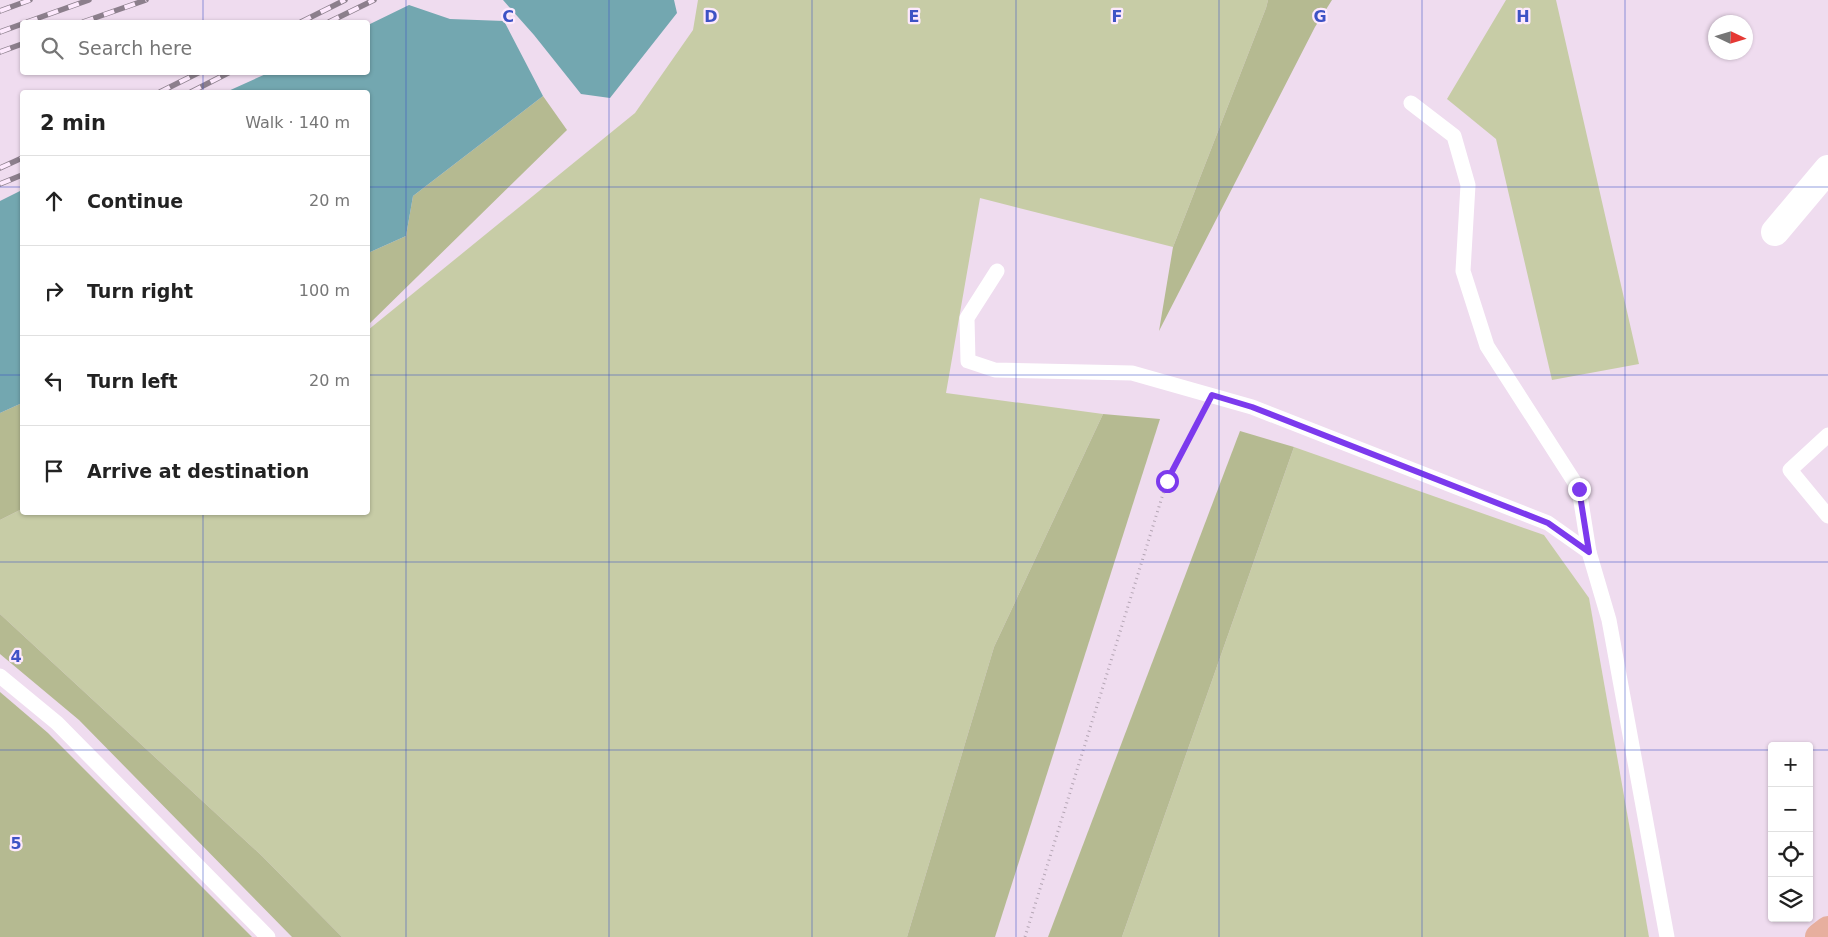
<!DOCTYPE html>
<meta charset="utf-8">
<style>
:root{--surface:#fff;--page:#f6f6f6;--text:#222;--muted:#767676;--line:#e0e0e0}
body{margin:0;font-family:"DejaVu Sans",sans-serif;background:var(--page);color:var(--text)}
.controls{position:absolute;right:15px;bottom:15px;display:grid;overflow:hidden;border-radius:5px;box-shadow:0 1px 4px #0004}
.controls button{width:45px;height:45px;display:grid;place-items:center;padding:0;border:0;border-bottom:1px solid var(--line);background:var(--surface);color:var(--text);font:25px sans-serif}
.compass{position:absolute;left:1708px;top:15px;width:45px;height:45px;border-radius:50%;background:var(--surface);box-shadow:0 1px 4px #0004;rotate:94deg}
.stop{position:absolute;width:15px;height:15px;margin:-11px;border:4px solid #7c3aed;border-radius:50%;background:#fff}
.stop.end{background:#7c3aed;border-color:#fff;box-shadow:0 1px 5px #0008}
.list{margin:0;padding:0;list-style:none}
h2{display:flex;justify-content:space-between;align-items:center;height:65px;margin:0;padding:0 20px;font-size:21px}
h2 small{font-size:16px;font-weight:400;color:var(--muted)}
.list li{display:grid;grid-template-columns:32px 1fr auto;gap:15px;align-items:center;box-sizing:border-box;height:90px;padding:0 20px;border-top:1px solid var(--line)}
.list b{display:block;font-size:19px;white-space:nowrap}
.list em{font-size:16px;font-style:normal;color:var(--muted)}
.icon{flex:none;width:28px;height:28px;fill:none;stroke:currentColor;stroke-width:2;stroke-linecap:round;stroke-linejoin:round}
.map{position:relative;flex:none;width:1828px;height:937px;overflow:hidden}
.search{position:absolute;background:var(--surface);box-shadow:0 1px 4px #0004;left:20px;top:20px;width:350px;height:55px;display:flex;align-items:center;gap:12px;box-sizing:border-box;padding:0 18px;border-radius:5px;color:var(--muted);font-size:19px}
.panel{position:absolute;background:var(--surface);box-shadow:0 1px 4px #0004;left:20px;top:90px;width:350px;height:425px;border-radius:5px}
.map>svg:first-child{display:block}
.green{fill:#c7cca6}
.forest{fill:#b5ba91}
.water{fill:#73a7b0}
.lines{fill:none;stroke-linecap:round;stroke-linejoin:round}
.path{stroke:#b5a6b5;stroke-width:3;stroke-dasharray:1 4;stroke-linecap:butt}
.service{stroke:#fff;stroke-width:15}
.minor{stroke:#fff;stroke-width:28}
.primary{stroke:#e7af9e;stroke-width:28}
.rail-casing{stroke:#8c7f8c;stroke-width:5.5}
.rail{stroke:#fde9fd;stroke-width:4;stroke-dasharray:11;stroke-linecap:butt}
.route{stroke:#7c3aed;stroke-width:6}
.grid{fill:none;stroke:#3d52c5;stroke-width:1;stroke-opacity:0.55}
.grid-label{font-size:16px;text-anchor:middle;font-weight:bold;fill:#3d52c5;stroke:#fde9fd;stroke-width:4.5;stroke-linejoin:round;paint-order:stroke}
</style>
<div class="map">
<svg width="1828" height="937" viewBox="0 0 1828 937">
<rect width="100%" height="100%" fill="#efdcef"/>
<g class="green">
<path d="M698,0H1268L1266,8L1173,247L980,198L946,393L1103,414L994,647L907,937H342L262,856L0,614V520L22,509V512H368V330L635,113L693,30Z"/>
<path d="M1506,0H1556L1639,364L1552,380L1496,139L1447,99Z"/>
<path d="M1294,447L1544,535L1589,598L1649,937H1122Z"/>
</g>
<g class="forest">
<path d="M1268,0H1332L1315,27L1159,331L1173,247L1266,8Z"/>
<path d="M543,96L567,130L368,325V253L406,236L413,196Z"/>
<path d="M22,403V509L0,520V413Z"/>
<path d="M1103,414L1160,419L995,937H907L994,647Z"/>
<path d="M1240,431L1294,447L1122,937H1048Z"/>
<path d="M0,614L262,856L342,937H292L79,720L0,654Z"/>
<path d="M0,692L48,733L252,937H0Z"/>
</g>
<g class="water">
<path d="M503,0H674L677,13L610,98L581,94L534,35Z"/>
<path d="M409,5L450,19L504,21L543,96L413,196L406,236L368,253V92H226L268,73L368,72V25Z"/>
<path d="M22,190V403L0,413V201Z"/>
</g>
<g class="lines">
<path class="path" d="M1025,937L1167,481L1201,415"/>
<g class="service">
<path d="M1411,103L1454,136L1468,185L1463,271L1487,346L1579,489L1589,552"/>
<path d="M997,271L967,318L968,361L995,370L1132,373L1252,407L1548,523L1589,552L1609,620L1667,937"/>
<path d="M1828,435L1790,470L1828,516"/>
<path d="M0,676L57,723L268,937"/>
</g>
<path class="minor" d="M1775,232L1828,169"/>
<path class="primary" d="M1819,937L1828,930"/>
<defs>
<g id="rail">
<path d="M0,11L30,0"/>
<path d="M27,22L89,0"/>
<path d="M83,22L146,0"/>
<path d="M301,22L345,0"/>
<path d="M329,22L374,0"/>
<path d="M0,32L22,24"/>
<path d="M0,52L22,44"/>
<path d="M160,92L200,72"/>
<path d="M191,92L230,72"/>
<path d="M0,168L22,158"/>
<path d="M0,184L22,175"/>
</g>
</defs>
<use href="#rail" class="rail-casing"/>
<use href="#rail" class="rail"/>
</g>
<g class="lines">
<path class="route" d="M1167,481L1212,395L1252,407L1548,523L1589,552L1579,489"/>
</g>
<path class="grid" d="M203,0V22M406,0V937M609,0V937M812,0V937M1016,0V937M1219,0V937M1422,0V937M1625,0V937M203,72V92M0,187H22M368,187H1828M0,375H22M368,375H1828M203,512V937M0,562H1828M0,750H1772M1809,750H1828"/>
<g class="grid-label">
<text x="508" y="22">C</text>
<text x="711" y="22">D</text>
<text x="914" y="22">E</text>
<text x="1117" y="22">F</text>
<text x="1320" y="22">G</text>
<text x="1523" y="22">H</text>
<text x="16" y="662">4</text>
<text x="16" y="849">5</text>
</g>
</svg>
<div class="controls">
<button>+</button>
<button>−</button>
<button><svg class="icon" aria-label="locate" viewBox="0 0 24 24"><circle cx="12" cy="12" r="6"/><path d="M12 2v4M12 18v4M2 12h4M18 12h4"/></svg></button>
<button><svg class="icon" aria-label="layers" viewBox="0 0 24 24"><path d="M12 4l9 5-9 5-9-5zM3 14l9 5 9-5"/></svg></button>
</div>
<svg class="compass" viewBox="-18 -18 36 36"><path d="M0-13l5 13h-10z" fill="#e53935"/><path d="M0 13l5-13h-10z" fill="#767676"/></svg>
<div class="stop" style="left:1167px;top:481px"></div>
<div class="stop end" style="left:1579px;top:489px"></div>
<div class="search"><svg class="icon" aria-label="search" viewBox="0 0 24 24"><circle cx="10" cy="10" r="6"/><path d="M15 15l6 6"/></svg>Search here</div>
<section class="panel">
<h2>2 min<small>Walk · 140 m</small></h2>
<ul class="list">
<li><svg class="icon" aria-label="ahead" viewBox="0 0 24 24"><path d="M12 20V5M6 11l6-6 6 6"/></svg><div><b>Continue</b></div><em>20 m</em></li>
<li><svg class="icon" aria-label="right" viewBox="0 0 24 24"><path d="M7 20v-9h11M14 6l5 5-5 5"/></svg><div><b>Turn right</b></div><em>100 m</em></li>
<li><svg class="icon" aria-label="left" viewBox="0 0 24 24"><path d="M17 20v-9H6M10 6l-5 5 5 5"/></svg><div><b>Turn left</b></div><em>20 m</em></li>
<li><svg class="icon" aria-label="arrive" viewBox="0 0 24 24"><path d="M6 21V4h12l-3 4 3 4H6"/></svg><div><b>Arrive at destination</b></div></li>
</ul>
</section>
</div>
